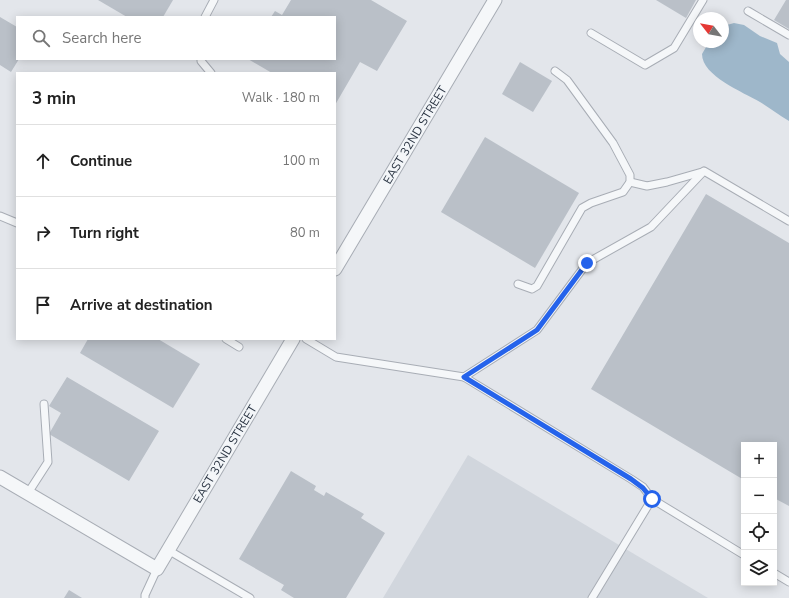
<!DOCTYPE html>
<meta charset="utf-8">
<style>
:root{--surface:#fff;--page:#f2f2f2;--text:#222;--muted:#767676;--line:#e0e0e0}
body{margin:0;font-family:"Nunito Sans",sans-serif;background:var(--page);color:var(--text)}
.controls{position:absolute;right:12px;bottom:12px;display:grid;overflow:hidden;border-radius:0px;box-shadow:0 2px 10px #0003}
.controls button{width:36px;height:36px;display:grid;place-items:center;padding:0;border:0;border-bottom:1px solid var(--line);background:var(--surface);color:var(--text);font:20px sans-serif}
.compass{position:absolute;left:693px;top:12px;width:36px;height:36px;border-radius:50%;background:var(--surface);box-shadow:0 2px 10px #0003;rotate:301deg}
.stop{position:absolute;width:12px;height:12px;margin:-9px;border:3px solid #2563eb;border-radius:50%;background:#fff}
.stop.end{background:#2563eb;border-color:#fff;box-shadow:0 1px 4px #0008}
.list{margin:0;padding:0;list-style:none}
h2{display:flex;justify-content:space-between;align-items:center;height:52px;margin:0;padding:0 16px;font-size:17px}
h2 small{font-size:13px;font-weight:400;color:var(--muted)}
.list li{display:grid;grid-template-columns:26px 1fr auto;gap:12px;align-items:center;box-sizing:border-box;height:72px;padding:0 16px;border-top:1px solid var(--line)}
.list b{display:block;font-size:15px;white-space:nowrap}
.list em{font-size:13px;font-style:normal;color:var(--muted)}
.icon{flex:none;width:22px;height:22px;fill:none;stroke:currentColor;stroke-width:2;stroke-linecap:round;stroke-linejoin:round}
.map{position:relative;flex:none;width:789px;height:598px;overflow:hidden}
.search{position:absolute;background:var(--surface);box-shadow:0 2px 10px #0003;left:16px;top:16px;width:320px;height:44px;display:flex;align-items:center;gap:10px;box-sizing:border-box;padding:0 14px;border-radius:0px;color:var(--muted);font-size:15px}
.panel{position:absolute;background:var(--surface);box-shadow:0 2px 10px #0003;left:16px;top:72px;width:320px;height:268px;border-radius:0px}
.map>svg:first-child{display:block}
.built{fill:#d1d6dd}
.water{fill:#9eb7ca}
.building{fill:#bac0c8}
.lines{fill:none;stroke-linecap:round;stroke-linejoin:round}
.service-casing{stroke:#a8adb5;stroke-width:9}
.minor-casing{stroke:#a8adb5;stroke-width:15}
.service{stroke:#f5f7f9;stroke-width:7}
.minor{stroke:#f5f7f9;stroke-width:13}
.route{stroke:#2563eb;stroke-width:5}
.labels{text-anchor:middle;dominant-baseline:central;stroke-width:3.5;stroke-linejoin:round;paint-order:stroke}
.street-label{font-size:12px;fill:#2b3543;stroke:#f2f5f8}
</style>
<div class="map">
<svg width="789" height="598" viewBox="0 0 789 598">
<rect width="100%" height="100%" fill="#e3e6eb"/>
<path class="built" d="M468,455L708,598H383Z"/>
<path class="water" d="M734,23L744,25L760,36L777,43L780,54L789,62V121C779,115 770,108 760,102C743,92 702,76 702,54L709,42H723V28L727,25Z"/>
<g class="building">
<path d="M98,0H173L163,17H127Z"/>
<path d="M291,0H371L407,21L377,71L360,62L335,105V73H272L248,59H335V17H271L275,11L282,15Z"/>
<path d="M656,0H696L686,18Z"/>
<path d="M786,0H789V29L774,20Z"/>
<path d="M0,17L17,27V59H19L11,72L0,65Z"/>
<path d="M520,62L552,81L533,112L502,94Z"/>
<path d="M485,137L579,193L535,268L441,212Z"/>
<path d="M706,194L789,243V506L774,498V445H744V480L591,389Z"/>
<path d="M88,339H158L200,364L173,408L80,353Z"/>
<path d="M67,377L159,431L129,481L49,434L61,413L49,406Z"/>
<path d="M291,471L316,486L314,490L324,496L326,492L364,514L361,518L385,533L346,598H294L281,590L284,585L239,559Z"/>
<path d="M69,590L82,598H64Z"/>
</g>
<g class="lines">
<defs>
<g id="service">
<path d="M748,11L789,35"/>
<path d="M205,17L214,0"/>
<path d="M591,33L645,65L674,48L703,0"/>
<path d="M201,59V61L211,73"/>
<path d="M630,182L647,186L667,182L702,172"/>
<path d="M0,216L17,223"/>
<path d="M518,284L532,289L537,286L582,208L591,203L623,192L630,182V175L613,143L567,80L555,71"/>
<path d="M226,339L239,347"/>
<path d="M306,339L336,357L464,377L537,330L587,263L651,227L704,171L789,221"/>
<path d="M464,377L631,479L643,487L652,499"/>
<path d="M28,493L48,462L44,404"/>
<path d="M168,550L250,598"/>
<path d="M774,573L789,582"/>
<path d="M145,598V595L157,569"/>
<path d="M592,598L652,499L744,555"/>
</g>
<g id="minor">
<path d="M335,269L495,0"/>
<path d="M0,477L157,569L293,339"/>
</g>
</defs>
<use href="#service" class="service-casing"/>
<use href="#minor" class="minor-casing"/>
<use href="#service" class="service"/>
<use href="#minor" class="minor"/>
</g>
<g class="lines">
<path class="route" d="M587,263L537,330L464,377L631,479L643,488L652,499"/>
</g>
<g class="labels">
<g class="street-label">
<text transform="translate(415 135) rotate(-59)">EAST 32ND STREET</text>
<text transform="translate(225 454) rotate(-59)">EAST 32ND STREET</text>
</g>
</g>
</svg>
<div class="controls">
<button>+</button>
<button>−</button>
<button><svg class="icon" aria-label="locate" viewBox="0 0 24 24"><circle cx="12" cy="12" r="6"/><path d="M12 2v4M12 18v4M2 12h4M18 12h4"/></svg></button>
<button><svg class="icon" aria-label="layers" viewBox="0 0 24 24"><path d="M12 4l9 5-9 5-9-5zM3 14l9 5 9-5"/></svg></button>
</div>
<svg class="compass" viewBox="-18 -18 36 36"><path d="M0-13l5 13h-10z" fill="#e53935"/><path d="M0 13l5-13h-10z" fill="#767676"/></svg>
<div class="stop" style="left:652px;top:499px"></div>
<div class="stop end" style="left:587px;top:263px"></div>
<div class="search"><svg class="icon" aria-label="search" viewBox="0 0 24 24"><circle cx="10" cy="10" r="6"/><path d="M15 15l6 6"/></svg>Search here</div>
<section class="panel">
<h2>3 min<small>Walk · 180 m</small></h2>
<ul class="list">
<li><svg class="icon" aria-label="ahead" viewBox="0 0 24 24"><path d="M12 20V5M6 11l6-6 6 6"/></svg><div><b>Continue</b></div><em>100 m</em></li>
<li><svg class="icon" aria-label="right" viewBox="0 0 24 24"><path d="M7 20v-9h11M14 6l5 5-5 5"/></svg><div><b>Turn right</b></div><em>80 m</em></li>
<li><svg class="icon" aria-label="arrive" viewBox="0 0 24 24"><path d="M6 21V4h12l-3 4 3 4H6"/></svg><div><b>Arrive at destination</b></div></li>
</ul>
</section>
</div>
